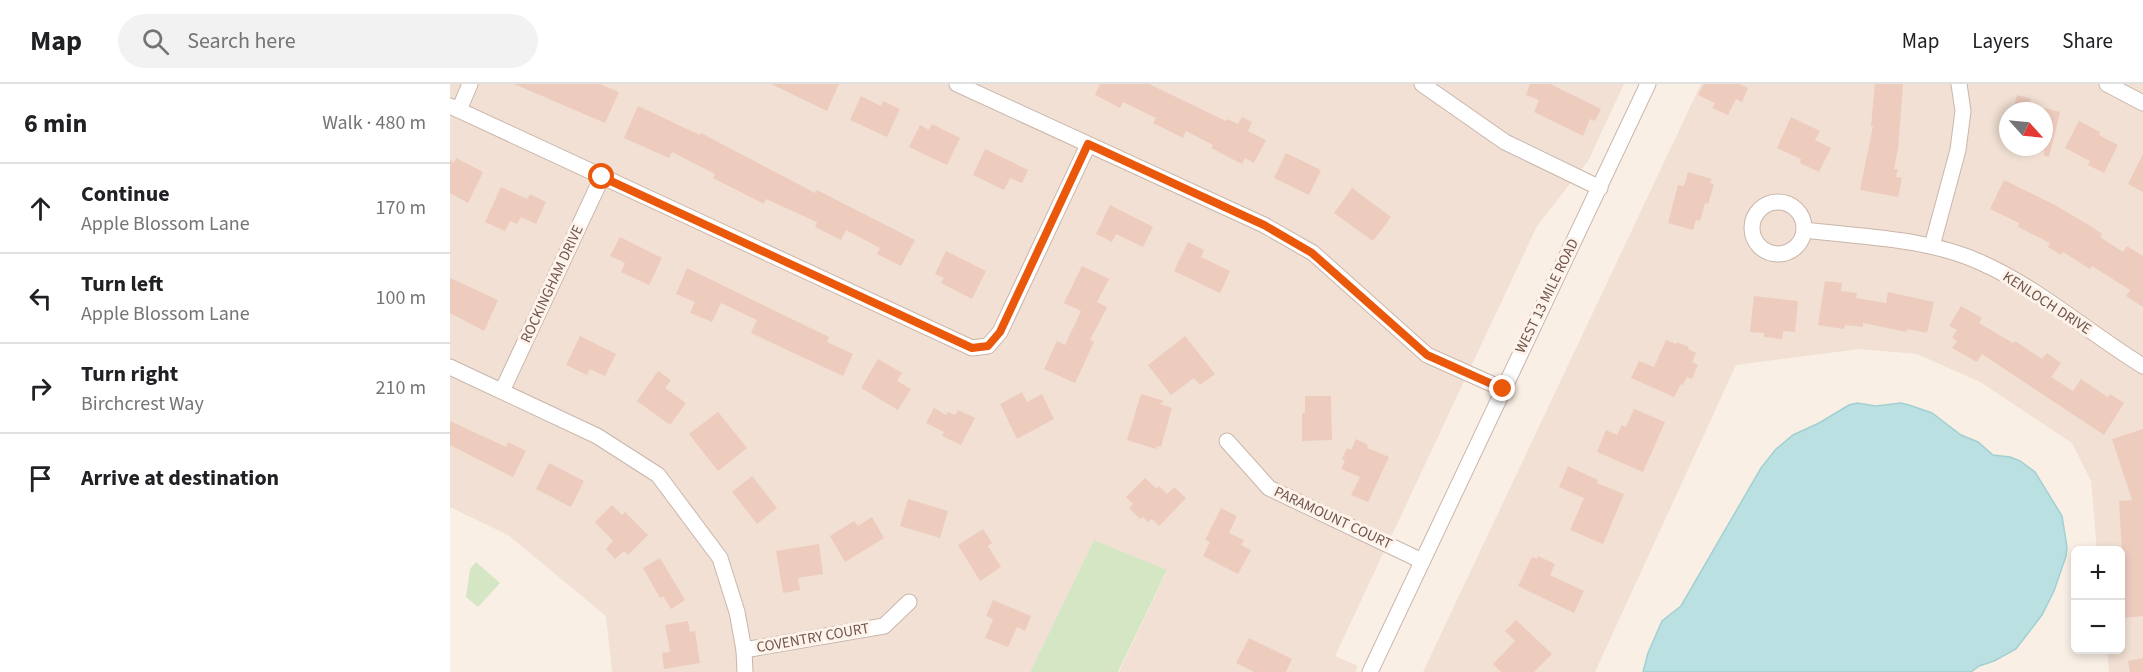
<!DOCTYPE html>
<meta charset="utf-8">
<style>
:root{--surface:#fff;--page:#f2f2f2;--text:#202124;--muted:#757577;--line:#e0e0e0}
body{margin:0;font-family:"Source Sans 3",sans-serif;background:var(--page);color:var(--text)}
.controls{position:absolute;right:18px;bottom:18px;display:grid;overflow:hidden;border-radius:9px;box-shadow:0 3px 9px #0003}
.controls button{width:54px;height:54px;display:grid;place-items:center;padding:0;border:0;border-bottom:2px solid var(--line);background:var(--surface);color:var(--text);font:30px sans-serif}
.compass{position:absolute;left:1549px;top:18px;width:54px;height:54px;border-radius:50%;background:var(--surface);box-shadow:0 3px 9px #0003;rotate:117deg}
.stop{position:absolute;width:18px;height:18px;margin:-14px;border:4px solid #ea580c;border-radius:50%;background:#fff}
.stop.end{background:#ea580c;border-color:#fff;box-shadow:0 2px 6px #0008}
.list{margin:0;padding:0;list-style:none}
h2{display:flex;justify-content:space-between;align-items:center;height:78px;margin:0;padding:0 24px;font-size:26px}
h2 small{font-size:20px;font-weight:400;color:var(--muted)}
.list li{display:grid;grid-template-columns:39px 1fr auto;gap:18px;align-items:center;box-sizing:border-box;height:90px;padding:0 24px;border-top:2px solid var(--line)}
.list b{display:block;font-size:22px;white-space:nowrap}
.list p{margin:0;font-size:20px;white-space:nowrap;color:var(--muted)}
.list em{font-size:20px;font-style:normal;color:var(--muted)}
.icon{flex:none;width:33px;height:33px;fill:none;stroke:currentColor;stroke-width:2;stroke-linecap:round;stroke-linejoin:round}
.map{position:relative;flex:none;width:1693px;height:588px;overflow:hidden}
header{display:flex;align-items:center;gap:36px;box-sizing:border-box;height:84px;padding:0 30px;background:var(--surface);border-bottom:2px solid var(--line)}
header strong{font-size:28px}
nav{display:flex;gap:33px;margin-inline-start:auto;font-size:21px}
.search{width:420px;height:54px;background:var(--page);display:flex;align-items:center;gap:15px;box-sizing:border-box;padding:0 21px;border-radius:33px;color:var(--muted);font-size:22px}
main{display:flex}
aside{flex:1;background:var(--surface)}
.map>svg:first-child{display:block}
.residential{fill:#f1e0d3;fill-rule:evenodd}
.green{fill:#d5e6c4}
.water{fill:#bbe0e1;stroke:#a2d0d2;stroke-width:1.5}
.building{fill:#edccbe}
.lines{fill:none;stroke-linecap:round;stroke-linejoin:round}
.minor-casing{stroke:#cab6ab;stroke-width:17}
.minor{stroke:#fff;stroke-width:15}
.route{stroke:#ea580c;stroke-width:8}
.labels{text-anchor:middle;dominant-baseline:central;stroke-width:6;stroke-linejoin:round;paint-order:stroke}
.street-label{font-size:15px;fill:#70554c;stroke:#fdf3ea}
</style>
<header>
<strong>Map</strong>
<div class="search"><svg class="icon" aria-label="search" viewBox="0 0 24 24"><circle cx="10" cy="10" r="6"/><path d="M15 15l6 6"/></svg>Search here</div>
<nav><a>Map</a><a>Layers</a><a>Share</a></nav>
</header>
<main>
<aside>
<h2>6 min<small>Walk · 480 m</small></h2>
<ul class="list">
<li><svg class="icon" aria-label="ahead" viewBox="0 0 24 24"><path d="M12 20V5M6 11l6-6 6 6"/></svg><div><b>Continue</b><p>Apple Blossom Lane</p></div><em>170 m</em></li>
<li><svg class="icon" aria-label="left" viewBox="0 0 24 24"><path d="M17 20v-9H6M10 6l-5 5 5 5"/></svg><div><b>Turn left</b><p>Apple Blossom Lane</p></div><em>100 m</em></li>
<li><svg class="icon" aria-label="right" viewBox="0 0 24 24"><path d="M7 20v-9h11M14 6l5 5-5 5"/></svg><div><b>Turn right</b><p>Birchcrest Way</p></div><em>210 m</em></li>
<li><svg class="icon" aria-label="arrive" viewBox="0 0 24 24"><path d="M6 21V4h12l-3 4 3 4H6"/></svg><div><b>Arrive at destination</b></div></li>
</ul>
</aside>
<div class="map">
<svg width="1693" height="588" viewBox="0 0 1693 588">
<rect width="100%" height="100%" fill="#faefe4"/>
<g class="residential">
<path d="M0,0H1174L1138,77L1087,142L885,572L908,582L905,588H669L717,487L644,456L580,588H162L156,532L58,451L0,423Z"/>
<path d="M1251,0H1693V588H1659L1657,566H1670V466H1647L1641,397L1622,359L1530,298L1467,270L1410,265L1286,281L1145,588H973ZM1558,27H1594V63H1558Z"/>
</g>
<g class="green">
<path d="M644,456L717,486L668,588H580Z"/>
<path d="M26,478L50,499L28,523L16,513L20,485Z"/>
</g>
<path class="water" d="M1407,319L1426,322L1451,319L1459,321L1482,329L1511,351L1528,358L1543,371L1560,373L1570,377L1585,388L1612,432L1617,463L1616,472L1604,507L1592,531L1566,565L1544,577L1529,582L1521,588H1193L1198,569L1212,537L1231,522L1311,384L1326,365L1343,351L1369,339L1399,321Z"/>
<g class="building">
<path d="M64,0H150L169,8L155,39Z"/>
<path d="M321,0H389L377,27Z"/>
<path d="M650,0H699L776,37L777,35L788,40L792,33L802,38L798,47L816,56L804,79L795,74L792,80L761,64L763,61L736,47L733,54L703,39L706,34L673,18L670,24L645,11Z"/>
<path d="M1080,0H1100L1151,25L1145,37L1140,35L1133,52L1084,28L1089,16L1076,11Z"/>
<path d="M1254,0H1289L1298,4L1292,18L1286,15L1278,31L1262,24L1265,19L1248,11Z"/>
<path d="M1425,0H1453L1448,65L1444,85H1448L1446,93L1452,94L1448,113L1410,106L1423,42H1421Z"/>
<path d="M1567,11L1581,15L1579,27H1563Z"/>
<path d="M411,12L431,22L433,17L450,25L437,53L400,36Z"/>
<path d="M188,22L250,51L251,49L365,109L367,106L465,156L451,182L427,170L430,164L396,146L391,156L365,143L367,138L316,115L314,120L263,94L265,90L222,68L219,74L174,54Z"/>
<path d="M1594,24L1610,28L1599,73L1594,72Z"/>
<path d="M1341,33L1370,47L1365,56L1381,64L1369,88L1350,79L1351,75L1327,64Z"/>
<path d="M1629,37L1650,48L1649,51L1668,61L1654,89L1638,81L1640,77L1615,64Z"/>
<path d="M482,40L510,54L497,81L459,63L470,41L479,46Z"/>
<path d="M535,65L578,86L572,99L560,94L554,106L523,91Z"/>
<path d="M836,69L871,86L859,111L824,94Z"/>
<path d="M1693,70V108L1678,100Z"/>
<path d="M6,74L33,88L18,119L0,109V76L4,79Z"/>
<path d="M1238,88L1262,95L1260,99L1264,100L1258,120L1255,119L1250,137L1246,136L1243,146L1218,139L1228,101L1234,102Z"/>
<path d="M1554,96L1603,120L1642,143L1652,150L1650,153L1673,168L1677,162L1693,172V223L1676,212L1680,206L1642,182L1640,185L1613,168L1611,171L1598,163L1600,159L1568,143L1569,139L1540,125Z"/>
<path d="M51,103L77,115L80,110L96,118L86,140L71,133L67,140L60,137L55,147L35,138Z"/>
<path d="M902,104L941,133L923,157L884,129Z"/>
<path d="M660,121L703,143L693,163L666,150L662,158L646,150Z"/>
<path d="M170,153L212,174L199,201L171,188L175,179L160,172Z"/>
<path d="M738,158L754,166L751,173L780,187L770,209L724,187Z"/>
<path d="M496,167L536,187L522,215L491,199L494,194L485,190Z"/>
<path d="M632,182L659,195L647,218L657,223L640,256L644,258L625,299L594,285L607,257L615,261L631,227L614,219Z"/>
<path d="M237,184L379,253L377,258L403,270L393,292L301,249L307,236L271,219L262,238L240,229L245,218L226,210Z"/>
<path d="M0,194L48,216L34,247L0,229Z"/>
<path d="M1375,197L1392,199L1391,207L1407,209L1406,214L1436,219L1438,208L1484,218L1477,249L1457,245V248L1413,239V243L1395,241L1394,245L1368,241Z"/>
<path d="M1304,212L1348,217L1345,248L1333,247L1332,255L1314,253V249L1300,248Z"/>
<path d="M1511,222L1532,234L1529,239L1563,259L1565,257L1592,275L1597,269L1611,279L1601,293L1623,307L1631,295L1658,313L1660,310L1674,319L1654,351L1532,270L1527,278L1502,264L1507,257L1502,254L1507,246L1499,242Z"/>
<path d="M130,252L166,270L155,292L140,285L137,291L116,281Z"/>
<path d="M735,252L765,290L750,301L744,294L721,311L698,281Z"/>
<path d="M1216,256L1226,260L1227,258L1239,263L1238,265L1246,269L1242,278L1248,281L1242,295L1237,293L1233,301L1231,300L1224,313L1181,294L1189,277L1204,283Z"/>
<path d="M428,275L452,289L447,297L461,305L448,326L411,304Z"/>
<path d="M208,287L221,296L215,304L236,319L220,341L187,317Z"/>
<path d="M572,308L577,318L592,310L604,335L567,355L550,320Z"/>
<path d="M691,310L714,317L710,320L722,324L711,363L707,362L706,365L677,356Z"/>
<path d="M855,312H881L882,356L852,357V329H855Z"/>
<path d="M484,324L496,331L498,328L505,331L508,326L525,334L511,361L492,352L494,348L476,339Z"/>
<path d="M1184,325L1215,338L1193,388L1147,368L1156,346L1167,351L1172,341L1176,343Z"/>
<path d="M268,328L297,364L268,387L239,350Z"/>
<path d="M0,337L56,363L58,358L76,367L63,393L0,361Z"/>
<path d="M1693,345V532L1672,534L1671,484H1673L1669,417L1682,416L1662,355Z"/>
<path d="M906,355L918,361L917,364L939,373L918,418L901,411L910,393L891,385L895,377L892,375L897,364L901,366Z"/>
<path d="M99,379L134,397L121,423L86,405Z"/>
<path d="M1118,382L1148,396L1147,399L1174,410L1153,460L1120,446L1134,414L1109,403Z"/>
<path d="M302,392L327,424L307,440L282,408Z"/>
<path d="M695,394L707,405L709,402L717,410L724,403L736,414L709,442L702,435L698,438L693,433L690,435L679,424L683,420L676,413Z"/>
<path d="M458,415L498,427L490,454L450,442Z"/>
<path d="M162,421L172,431L175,428L198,451L178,471L174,467L165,475L156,465L163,457L145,438Z"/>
<path d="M771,424L787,432L779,449L794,456L791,461L801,466L788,490L753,472L760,458L755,456Z"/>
<path d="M422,433L434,454L395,478L380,452L404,437L408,442Z"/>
<path d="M533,445L542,459L538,462L551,483L530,497L508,461Z"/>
<path d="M369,460L373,490L348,494L350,506L333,509L326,467Z"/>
<path d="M1088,472L1105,480L1100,491L1134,507L1124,529L1068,502L1082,473L1087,475Z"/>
<path d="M210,474L235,516L221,525L213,512L210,514L193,484Z"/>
<path d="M543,516L581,532L575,547L567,543L558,563L535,554L543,535L536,532Z"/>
<path d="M1066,536L1102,570L1084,588H1051L1043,580L1065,557L1055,547Z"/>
<path d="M238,537L240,548L245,547L250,579L214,585L212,569L220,568L215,541Z"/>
<path d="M799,554L842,575L836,588H804L786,579Z"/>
<path d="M1693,574V588H1680L1678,577Z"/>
</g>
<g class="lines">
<defs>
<g id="minor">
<path d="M507,0L814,141L863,169L977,271L1053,305"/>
<path d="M972,0L1055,58L1150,104"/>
<path d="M1657,0L1693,19"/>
<path d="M0,22L522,264L538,262L550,248L638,61"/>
<path d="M9,26L20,0"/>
<circle cx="1328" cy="144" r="26"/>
<path d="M1354,146C1411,153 1479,154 1532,179C1590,205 1639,249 1693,282"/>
<path d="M1482,162L1508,66L1513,27L1509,0"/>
<path d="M0,283L147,352L208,391L270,474L287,528L294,566L295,588"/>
<path d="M52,307L152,93"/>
<path d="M777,357L819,404L972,477"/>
<path d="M294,566L434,542L459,518"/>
<path d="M920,588L1198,0"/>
</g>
</defs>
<use href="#minor" class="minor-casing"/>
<use href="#minor" class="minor"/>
</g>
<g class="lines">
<path class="route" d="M152,93L522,264L538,262L550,248L638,60L814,141L862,169L977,271L1053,305"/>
</g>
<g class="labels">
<g class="street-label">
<text transform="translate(102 200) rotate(-65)">ROCKINGHAM DRIVE</text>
<text transform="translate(1097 212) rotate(-64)">WEST 13 MILE ROAD</text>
<text transform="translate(1597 219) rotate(33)">KENLOCH DRIVE</text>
<text transform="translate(883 434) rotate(25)">PARAMOUNT COURT</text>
<text transform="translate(363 554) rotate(-10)">COVENTRY COURT</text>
</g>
</g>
</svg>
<div class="controls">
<button>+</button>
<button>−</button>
</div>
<svg class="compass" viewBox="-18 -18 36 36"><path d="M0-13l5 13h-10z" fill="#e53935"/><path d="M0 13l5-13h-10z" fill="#757577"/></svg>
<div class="stop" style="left:152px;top:93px"></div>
<div class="stop end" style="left:1053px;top:305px"></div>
</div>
</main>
